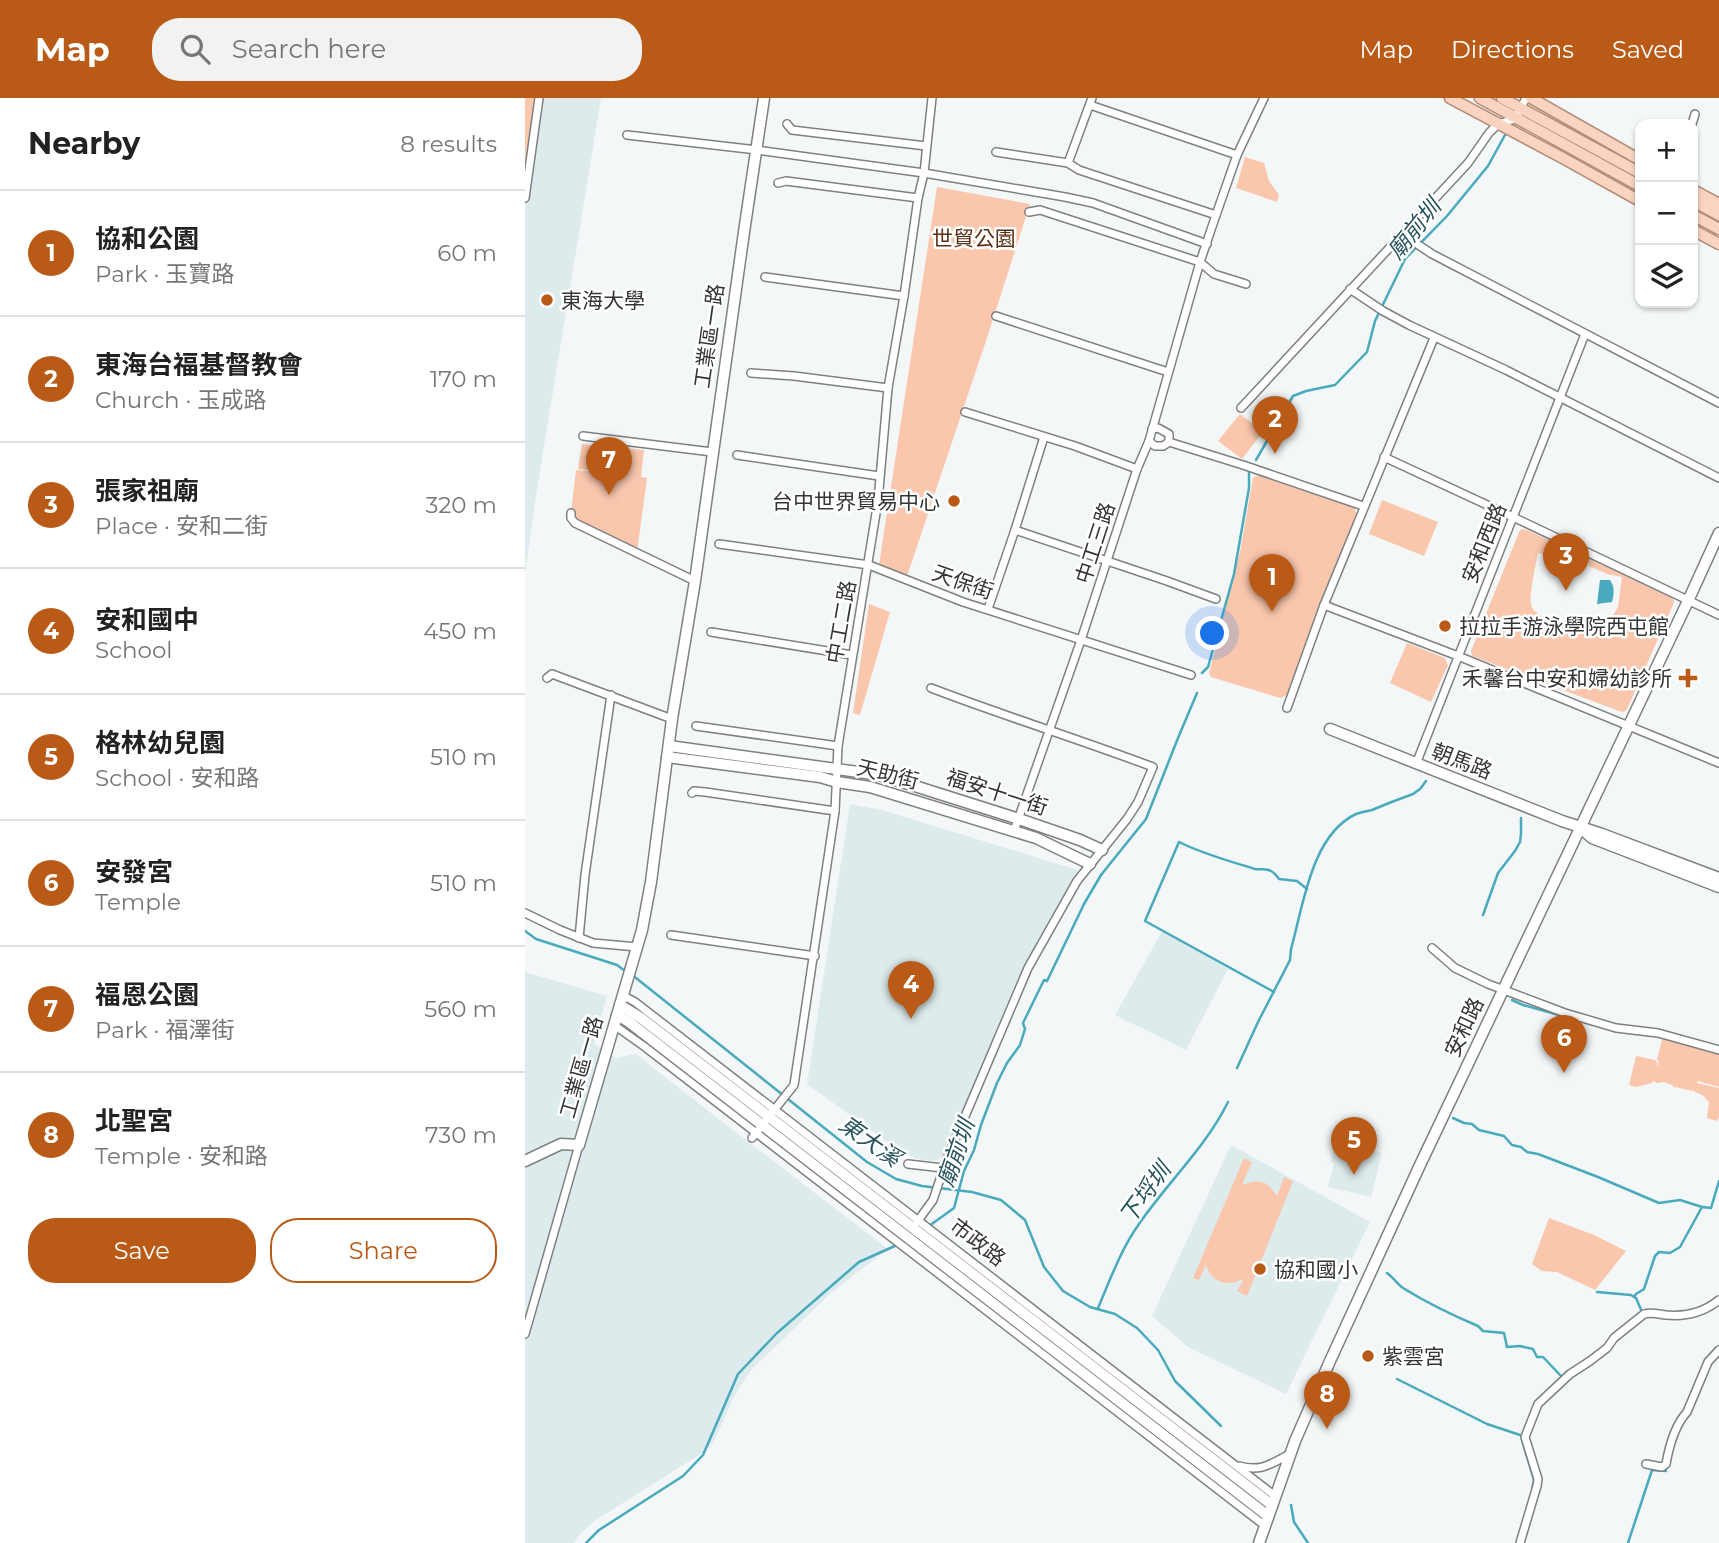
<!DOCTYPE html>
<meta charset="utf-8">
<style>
:root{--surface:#fff;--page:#f2f2f2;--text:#222;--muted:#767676;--line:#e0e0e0;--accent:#ba5a17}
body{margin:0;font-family:Montserrat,"Noto Sans TC",sans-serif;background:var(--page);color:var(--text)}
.controls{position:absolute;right:21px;top:21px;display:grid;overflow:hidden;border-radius:14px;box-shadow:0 2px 5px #0004}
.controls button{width:63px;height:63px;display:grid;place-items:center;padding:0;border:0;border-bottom:2px solid var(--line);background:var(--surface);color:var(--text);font:35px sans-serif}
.you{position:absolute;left:688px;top:536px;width:24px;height:24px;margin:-18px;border:5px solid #fff;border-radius:50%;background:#1a73e8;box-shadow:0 0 0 10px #1a73e833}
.badge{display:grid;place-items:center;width:46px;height:46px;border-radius:50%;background:var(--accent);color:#fff;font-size:23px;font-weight:700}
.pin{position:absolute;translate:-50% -58px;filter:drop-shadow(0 2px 4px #0008)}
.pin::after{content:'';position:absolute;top:37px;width:24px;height:21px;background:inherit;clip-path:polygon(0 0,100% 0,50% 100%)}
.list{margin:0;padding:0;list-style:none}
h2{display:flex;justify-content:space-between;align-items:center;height:91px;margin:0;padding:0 28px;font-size:30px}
h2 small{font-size:23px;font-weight:400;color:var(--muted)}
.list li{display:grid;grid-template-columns:46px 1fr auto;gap:21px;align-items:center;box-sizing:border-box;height:126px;padding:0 28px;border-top:2px solid var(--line)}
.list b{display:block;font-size:26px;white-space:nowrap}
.list p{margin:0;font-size:23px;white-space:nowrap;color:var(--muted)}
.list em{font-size:23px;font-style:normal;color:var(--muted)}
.actions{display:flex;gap:14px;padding:21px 28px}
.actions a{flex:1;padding:16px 0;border:2px solid var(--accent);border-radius:28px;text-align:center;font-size:24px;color:var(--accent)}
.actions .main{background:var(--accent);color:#fff}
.icon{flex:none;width:38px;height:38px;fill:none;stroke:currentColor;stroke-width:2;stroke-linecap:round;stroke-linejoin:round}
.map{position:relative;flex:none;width:1194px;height:1445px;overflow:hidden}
header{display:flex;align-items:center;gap:42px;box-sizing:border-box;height:98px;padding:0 35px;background:var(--accent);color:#fff}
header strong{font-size:33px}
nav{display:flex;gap:38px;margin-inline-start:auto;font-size:24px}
.search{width:490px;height:63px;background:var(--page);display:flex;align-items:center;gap:18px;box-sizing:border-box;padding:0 24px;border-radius:28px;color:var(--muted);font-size:26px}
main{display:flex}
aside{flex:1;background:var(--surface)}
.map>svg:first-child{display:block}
.built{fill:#deebed}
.green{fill:#fac7ad;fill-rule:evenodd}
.water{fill:#48aabc}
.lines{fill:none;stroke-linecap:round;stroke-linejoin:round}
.stream{stroke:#48aabc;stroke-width:2.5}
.street-casing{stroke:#7d8182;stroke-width:10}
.secondary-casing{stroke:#7d8182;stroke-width:13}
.primary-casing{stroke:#b28a75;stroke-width:13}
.street{stroke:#fff;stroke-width:7}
.secondary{stroke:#fff;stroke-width:10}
.primary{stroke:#fad4c1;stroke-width:10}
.poi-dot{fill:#ba5a17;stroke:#fff;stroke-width:2.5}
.labels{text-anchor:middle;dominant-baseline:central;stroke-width:5;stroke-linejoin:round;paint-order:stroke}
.park-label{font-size:21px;fill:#5b2f15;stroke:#fff}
.poi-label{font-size:21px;fill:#343636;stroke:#fff;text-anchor:start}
.street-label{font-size:21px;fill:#343636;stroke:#fff}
.water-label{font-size:23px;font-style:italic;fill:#29545d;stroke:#fff}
</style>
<header>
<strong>Map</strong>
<div class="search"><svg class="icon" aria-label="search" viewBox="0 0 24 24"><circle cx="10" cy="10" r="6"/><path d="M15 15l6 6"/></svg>Search here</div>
<nav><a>Map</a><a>Directions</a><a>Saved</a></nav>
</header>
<main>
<aside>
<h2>Nearby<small>8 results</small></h2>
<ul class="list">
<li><span class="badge">1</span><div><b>協和公園</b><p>Park · 玉寶路</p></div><em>60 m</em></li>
<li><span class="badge">2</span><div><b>東海台福基督教會</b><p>Church · 玉成路</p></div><em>170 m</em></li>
<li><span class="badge">3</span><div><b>張家祖廟</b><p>Place · 安和二街</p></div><em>320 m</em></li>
<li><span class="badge">4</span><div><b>安和國中</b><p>School</p></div><em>450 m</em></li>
<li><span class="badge">5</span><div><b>格林幼兒園</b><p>School · 安和路</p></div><em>510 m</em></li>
<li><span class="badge">6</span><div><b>安發宮</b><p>Temple</p></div><em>510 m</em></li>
<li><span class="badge">7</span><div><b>福恩公園</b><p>Park · 福澤街</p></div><em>560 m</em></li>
<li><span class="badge">8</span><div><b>北聖宮</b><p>Temple · 安和路</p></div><em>730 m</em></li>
</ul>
<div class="actions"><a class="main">Save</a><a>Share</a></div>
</aside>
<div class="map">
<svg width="1194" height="1445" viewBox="0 0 1194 1445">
<rect width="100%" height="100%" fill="#f3f7f8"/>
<g class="built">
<path d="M0,0H76L10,404L0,477Z"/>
<path d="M325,706L357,712L553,772L503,869L458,973L417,1060L408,1063L392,1061L372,1051L282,986Z"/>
<path d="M638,832L703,871L661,952L590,917Z"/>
<path d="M0,874L82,898L69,946L91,960L111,956L195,1022L363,1151L306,1195L226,1272L208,1300L190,1341L182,1352L71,1422L55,1436L49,1445H0Z"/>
<path d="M809,1043L857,1055L846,1099L803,1089L809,1065L806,1064Z"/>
<path d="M706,1047L845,1124L761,1296L663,1249L627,1218Z"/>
</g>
<g class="green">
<path d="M0,0H14L0,99Z"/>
<path d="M720,59L739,65L744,83L754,97L752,104L711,90Z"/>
<path d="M412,89L505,106L462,240L382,478L357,472L354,467Z"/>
<path d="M715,316L738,334L717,361L693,343Z"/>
<path d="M57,346L119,352L116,379L122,380L112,454L50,425L46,415L51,372L101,377L53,371Z"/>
<path d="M734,377L829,408L832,416L762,597L755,600L686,579L684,575L715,454L728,380Z"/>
<path d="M857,402L913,424L899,458L844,436Z"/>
<path d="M997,431L1002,432L1146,499L1149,502L1148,507L1102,611L1099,614L1094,613L947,558L946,553L994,434ZM1013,455L1064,465V468L1082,476L1097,479L1093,509L1087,519L1071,520L1067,530L1017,518C1012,515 1007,512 1006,506C1004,496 1011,466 1013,455Z"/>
<path d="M344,506L365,514L335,617L328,615Z"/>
<path d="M882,545L920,560L923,567L906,604L865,585Z"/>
<path d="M1138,938L1194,954V989L1173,983L1172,985L1194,990V1019L1192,1023L1182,1020L1184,1004L1177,997L1168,993L1169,990L1167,993L1150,989L1149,990L1147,987L1139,984L1132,985L1128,983L1127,985L1111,989L1104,987L1111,958L1130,962L1132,964V969L1134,964L1132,961Z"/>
<path d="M719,1060L727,1064L717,1087C735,1081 741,1082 752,1098L759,1079L768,1083L722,1198L712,1193L719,1181C702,1189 687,1185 681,1167L674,1182L668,1180Z"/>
<path d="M1024,1120L1069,1137L1101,1153L1070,1192L1032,1174L1017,1173L1007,1166Z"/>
</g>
<path class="water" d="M1075,482H1085C1090,489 1089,496 1087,504L1072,506Z"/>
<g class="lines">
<g class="stream">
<path d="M731,362L768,298L781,293L810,287L842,254L850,223L880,161L922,118L963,68L980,37"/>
<path d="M677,575L683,569L709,476L724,390V374"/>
<path d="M958,817L973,775L990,753L995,744L996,736V720"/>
<path d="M0,833L11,841L92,867L100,873"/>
<path d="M106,876L342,1064L371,1081L397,1088L447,1094L476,1102L500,1122L519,1169L538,1193L565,1209L590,1216L612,1230L633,1252L650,1283L696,1328"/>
<path d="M749,894L620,823L654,744C678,756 704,763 730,771C736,772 741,770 746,773C750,775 751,777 754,781L772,783L782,791"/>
<path d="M987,902L998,907L1034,917"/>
<path d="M712,970L733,924L765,862L766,851C778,809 786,737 831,716C836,714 842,713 847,712C861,706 874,701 888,696L895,691L901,683"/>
<path d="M928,1020L939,1025L947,1026L954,1032L979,1038L987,1047L996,1049L1002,1054L1013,1056L1073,1079L1134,1105L1155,1102L1177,1109"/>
<path d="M404,1128L429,1110L439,1073L449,1052L456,1027L472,985L482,965L495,947L500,931L498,925L519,882L522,883L559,806L576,777L621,721L653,640L672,595"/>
<path d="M862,1175C869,1180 872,1186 878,1190C902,1205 927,1217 953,1228L958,1233L979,1235L982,1249L995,1248L1008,1251L1012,1259H1018L1037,1279"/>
<path d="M1072,1194L1106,1197L1111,1200L1117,1214"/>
<path d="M1109,1199L1111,1196L1119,1191L1130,1158L1134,1154L1145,1155L1155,1149L1177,1109L1186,1110L1194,1083"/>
<path d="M573,1210C585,1182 596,1151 614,1126C642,1085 681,1049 703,1004"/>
<path d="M872,1281L962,1326L998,1338"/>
<path d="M997,1342L1009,1382L1007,1393"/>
<path d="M766,1407L769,1424L783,1445"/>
<path d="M61,1445L74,1432L158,1378L178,1357L213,1276L252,1235L334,1164L372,1147"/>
<path d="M1103,1445L1127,1372L1141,1373"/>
</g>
<defs>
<g id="street">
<path d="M565,7L712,57"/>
<path d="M262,26L267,32L401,48"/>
<path d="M1167,26L1170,16"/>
<path d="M102,37L232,52L399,75L540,99L568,105L682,146"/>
<path d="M471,54L543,65L554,72L691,117"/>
<path d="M543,65L567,0"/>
<path d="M253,85L261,83L393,100"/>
<path d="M0,100L14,0"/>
<path d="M504,114L515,112L675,164L689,176L721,186"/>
<path d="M877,136L907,156L1194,305"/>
<path d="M240,179L379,198"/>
<path d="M825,191L858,213L884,227L981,272L1194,380"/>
<path d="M471,218L643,274"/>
<path d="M226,275L269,278L363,290"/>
<path d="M716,310L943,65L964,35L973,26L990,21L1001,0"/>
<path d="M440,314L550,348L612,371"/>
<path d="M627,331L633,330L644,336V344"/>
<path d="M58,338L187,354"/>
<path d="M624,343L630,348H638L644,344L718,367L838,408"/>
<path d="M212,357L354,378"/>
<path d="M859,359L988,419L1194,517"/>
<path d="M46,415V420L50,425L170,483"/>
<path d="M490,432L642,483L691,501"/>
<path d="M194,446L344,467L438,504L666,577"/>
<path d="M799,507L933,558L1194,665"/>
<path d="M463,511L490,432L519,339"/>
<path d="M186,534L327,557"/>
<path d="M22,580L27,576L147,621"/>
<path d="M762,610L799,507L909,240"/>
<path d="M171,628L313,648"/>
<path d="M891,666L1060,236"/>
<path d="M167,695L169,693L180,694L310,713"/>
<path d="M489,733L556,542L612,371L624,343L675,164L691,117L712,57L739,0"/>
<path d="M0,815L35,832L68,845L112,849"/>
<path d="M146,837L290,858"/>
<path d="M54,840L60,777L86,597"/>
<path d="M907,850L930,870L963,886L1040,915L1091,930L1133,935L1194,952"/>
<path d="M97,897L110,904L750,1398"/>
<path d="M89,927L120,949L739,1427"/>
<path d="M227,1040L269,987L310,713L313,648L353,403L363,290L379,198L393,100L399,75L407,0"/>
<path d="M383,1066L418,1070"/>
<path d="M392,1124L408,1102L421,1063L503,870L552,783L602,721L613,704L628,669C554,641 479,618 406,590"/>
<path d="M0,1236L54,1047"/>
<path d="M1121,1366L1137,1369L1141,1366C1144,1349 1150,1327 1162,1314L1183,1264L1194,1252"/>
<path d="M714,1368C737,1374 745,1366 765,1356"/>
<path d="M995,1445L1012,1388L1013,1381L1000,1339L1013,1306L1045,1276L1065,1263L1082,1250L1089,1240L1119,1216C1127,1214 1133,1216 1141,1217C1161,1219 1178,1215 1194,1202"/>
</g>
<g id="secondary">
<path d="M805,631L1037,723L1077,736L1194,780"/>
<path d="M144,648L355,677L494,721L555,742L577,752"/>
<path d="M142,659L295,679L312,684L345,689L511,740L565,766"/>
<path d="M1058,732L1067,740L1194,789"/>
<path d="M95,907L116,920L747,1407"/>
<path d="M92,917L104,924L743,1418"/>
<path d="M0,1063L36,1046L54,1047L117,832L126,784L147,621L170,483L219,134L239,0"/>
<path d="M734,1445L770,1343L805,1263L895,1067L1163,503L1194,435"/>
</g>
<g id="primary">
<path d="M925,0L1036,59L1115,103"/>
<path d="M955,0L1115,88"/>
<path d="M977,0L1115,75"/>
<path d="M1006,0L1115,62"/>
<path d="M1168,92L1194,106"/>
<path d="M1168,103L1194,117"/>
<path d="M1168,117L1194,131"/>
<path d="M1168,132L1194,146"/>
</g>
</defs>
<use href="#street" class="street-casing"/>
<use href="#secondary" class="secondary-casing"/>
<use href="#primary" class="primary-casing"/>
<use href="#street" class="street"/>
<use href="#secondary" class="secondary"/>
<use href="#primary" class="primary"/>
</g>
<g class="poi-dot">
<circle cx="22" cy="202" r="7"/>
<circle cx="429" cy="403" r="7"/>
<circle cx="920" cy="528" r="7"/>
<path d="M1159.5 569.5h7v7h7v7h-7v7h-7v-7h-7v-7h7z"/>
<circle cx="735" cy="1171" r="7"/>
<circle cx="843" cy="1258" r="7"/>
</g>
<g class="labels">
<g class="park-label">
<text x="449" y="140">世貿公園</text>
</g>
<g class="poi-label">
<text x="36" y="202">東海大學</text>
<text x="415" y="403" text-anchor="end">台中世界貿易中心</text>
<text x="934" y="528">拉拉手游泳學院西屯館</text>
<text x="1147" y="580" text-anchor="end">禾馨台中安和婦幼診所</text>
<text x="749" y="1171">協和國小</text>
<text x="857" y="1258">紫雲宮</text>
</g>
<g class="street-label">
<text transform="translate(184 238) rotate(-82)">工業區一路</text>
<text transform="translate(570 445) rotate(-72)">中工三路</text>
<text transform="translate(959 445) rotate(-68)">安和西路</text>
<text transform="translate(438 484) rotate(19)">天保街</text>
<text transform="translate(316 524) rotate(-80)">中工二路</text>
<text transform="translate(937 663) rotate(21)">朝馬路</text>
<text transform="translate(363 676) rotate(14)">天助街</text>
<text transform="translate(472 694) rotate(18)">福安十一街</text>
<text transform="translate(939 929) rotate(-65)">安和路</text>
<text transform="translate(56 969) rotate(-74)">工業區一路</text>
<text transform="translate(453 1144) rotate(38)">市政路</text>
</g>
<g class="water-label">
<text transform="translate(889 131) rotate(-51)">廟前圳</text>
<text transform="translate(345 1043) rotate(35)">東大溪</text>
<text transform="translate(431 1055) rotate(-71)">廟前圳</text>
<text transform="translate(620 1095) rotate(-54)">下埒圳</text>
</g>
</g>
</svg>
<div class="controls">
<button>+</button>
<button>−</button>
<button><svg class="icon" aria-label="layers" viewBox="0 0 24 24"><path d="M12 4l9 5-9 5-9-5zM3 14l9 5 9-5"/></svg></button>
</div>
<div class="you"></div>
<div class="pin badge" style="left:747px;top:514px">1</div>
<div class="pin badge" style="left:750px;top:356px">2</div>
<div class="pin badge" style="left:1041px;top:493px">3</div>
<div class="pin badge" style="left:386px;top:921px">4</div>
<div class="pin badge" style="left:829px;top:1077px">5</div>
<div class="pin badge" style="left:1039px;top:975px">6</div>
<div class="pin badge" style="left:84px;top:397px">7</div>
<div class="pin badge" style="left:802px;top:1331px">8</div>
</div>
</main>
